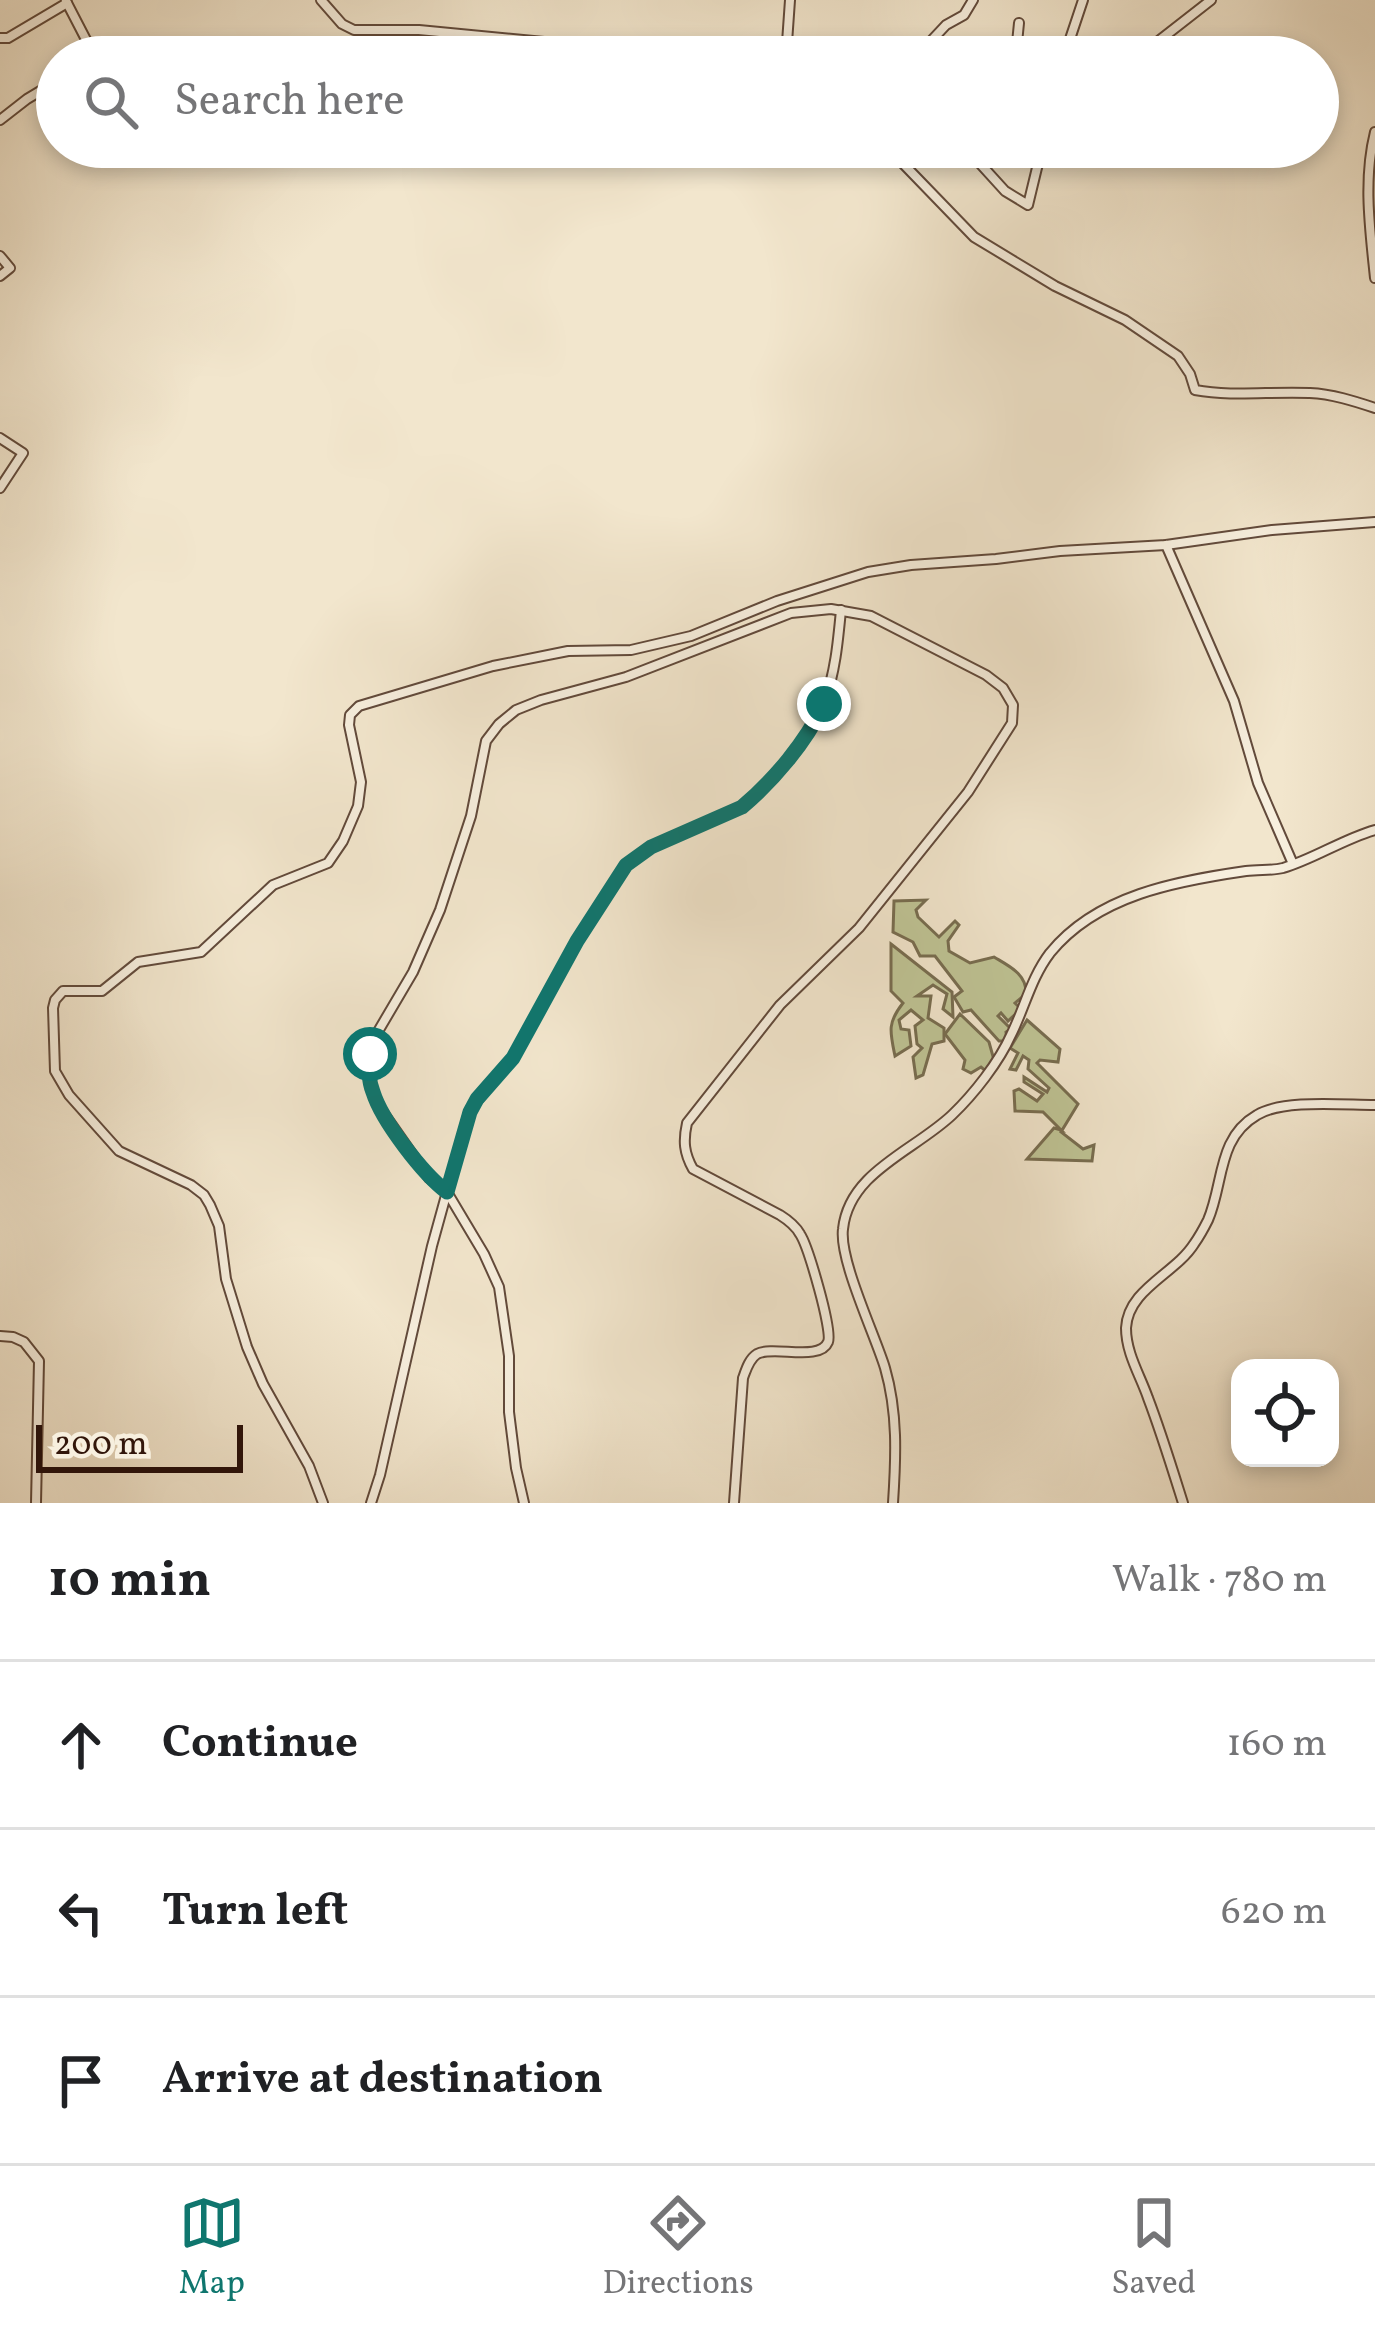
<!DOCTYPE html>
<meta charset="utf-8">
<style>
:root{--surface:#fff;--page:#f2f2f2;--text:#202124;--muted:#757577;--line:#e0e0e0;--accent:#0f766e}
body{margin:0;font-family:Vollkorn,serif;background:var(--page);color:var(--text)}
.controls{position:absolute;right:36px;bottom:36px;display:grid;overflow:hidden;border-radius:24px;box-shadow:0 6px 18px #0003}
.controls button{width:108px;height:108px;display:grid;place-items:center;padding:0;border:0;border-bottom:3px solid var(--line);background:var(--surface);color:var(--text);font:60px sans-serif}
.scale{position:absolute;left:36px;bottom:30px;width:207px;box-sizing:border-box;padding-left:12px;border:6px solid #32160a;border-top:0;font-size:33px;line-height:42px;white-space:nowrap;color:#32160a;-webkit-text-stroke:9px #f7efde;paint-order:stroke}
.stop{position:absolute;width:36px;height:36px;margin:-27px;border:9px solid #0f766e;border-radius:50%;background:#fff}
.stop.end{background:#0f766e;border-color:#fff;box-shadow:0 3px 12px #0008}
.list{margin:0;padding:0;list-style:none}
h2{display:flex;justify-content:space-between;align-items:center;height:156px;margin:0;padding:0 48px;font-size:51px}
h2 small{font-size:39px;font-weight:400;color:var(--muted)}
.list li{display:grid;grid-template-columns:78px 1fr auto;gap:36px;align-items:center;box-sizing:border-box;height:168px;padding:0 48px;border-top:3px solid var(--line)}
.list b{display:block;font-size:45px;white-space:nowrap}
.list em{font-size:39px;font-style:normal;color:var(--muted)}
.icon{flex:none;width:66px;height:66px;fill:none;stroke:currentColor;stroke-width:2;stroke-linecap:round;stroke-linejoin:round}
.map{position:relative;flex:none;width:1375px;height:1503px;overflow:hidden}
.search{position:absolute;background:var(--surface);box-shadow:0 6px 18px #0003;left:36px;right:36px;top:36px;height:132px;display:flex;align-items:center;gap:30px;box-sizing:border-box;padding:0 42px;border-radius:66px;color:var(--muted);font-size:45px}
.sheet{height:660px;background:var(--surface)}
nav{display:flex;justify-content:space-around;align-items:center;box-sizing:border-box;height:168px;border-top:3px solid var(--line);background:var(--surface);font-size:33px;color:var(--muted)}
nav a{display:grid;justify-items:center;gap:6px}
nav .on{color:var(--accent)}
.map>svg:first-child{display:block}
.green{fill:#bfc495;stroke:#786d50;stroke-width:3}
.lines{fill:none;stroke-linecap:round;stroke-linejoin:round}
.minor-casing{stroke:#624a3b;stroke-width:12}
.minor{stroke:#f7efde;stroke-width:8}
.route{stroke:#0f766e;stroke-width:15}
</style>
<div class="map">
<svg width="1375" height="1503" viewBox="0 0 1375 1503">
<rect width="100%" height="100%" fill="#f2e6cd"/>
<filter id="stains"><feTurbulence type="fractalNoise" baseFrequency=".00167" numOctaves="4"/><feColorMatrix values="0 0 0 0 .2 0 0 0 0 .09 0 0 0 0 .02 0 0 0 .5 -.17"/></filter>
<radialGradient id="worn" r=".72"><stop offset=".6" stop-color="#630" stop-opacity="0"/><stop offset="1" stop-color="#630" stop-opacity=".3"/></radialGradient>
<g class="green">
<path d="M926,900L916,910L918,917L939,937L955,921L959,925L948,941L949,951L970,963L994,957C1009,966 1027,974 1026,994L1015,1003L1021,1009L1008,1021L1001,1013L998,1016L1011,1029L1006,1032L1007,1041H999L971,1010L963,1012L954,997L962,991L935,956H920L913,942L893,932L894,901Z"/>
<path d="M891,944L952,992L953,1017L943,1009L947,994L933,985L917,996H931L928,1018L944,1028V1041L932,1044L923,1075L916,1078L913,1057L922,1048L917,1044L915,1026L923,1020L911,1010L899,1020L901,1029L909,1030L911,1046L895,1056C890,1032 887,1023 903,1003L891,991Z"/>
<path d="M960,1014L989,1042L994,1060L987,1072L981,1067L971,1073L963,1069L965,1060L945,1034Z"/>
<path d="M1027,1020L1060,1049L1058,1062L1040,1060L1037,1063L1078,1104L1061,1132L1083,1149L1094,1145L1092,1161L1027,1159L1054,1128L1061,1130L1043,1112L1015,1111L1014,1091L1019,1089L1037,1101L1043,1094L1024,1082V1077L1047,1092L1049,1088L1028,1069L1029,1060L1023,1056L1016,1070L1010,1069L1018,1053L1010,1048Z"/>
</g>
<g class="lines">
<defs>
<g id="minor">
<path d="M321,0L342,24L354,30H419L565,44L667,57"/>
<path d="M66,1L95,57"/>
<path d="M0,38H8L67,3"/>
<path d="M786,57L790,0"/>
<path d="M916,57L946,25L964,15L973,0"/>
<path d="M1010,57L1017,43L1019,23"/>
<path d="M1064,57L1083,0"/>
<path d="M1138,57L1211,0"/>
<path d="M0,120L27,99L57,81"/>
<path d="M1375,132C1363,180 1370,229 1375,278"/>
<path d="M887,147L974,237L1055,286L1125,320L1178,356L1190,374L1195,390C1233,397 1271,391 1310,393C1332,394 1354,401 1375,408"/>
<path d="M965,147L1005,191L1028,205L1042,147"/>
<path d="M0,256L10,268L0,276"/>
<path d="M0,438L23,453L0,488"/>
<path d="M1166,545L1234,701L1258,783L1293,864"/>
<path d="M0,1336L13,1337L24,1342L39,1361L36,1503"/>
<path d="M323,1503L309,1466L263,1384L247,1347L226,1279L219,1226L210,1205L204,1195L191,1185L119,1151L69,1095L55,1071L53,1008L55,1000L63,991H102L138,962L201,952L273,885L328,863L343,841L358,806L361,782L349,725L350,715L359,706L493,666L568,651L631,650L691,636L777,601L868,572L911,565L996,559L1060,551L1166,545L1272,530L1375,522"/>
<path d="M371,1503L380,1475L432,1246L469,1112L489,1085L513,1058L577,942L626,865L651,847L742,807C768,785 812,735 824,703C835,674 838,642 841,610"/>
<path d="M524,1503L516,1468L509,1412V1356L499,1287L484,1254L447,1192L429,1178L380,1108L372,1092L369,1074L373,1040L413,972L440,910L471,816L486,741L499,724L516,710L541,700L626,677L791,613L831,609L871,616L986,675L1003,688L1013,705L1012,723L968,792L859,928L780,1005L687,1123C683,1141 684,1153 693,1169L780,1215C788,1220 795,1225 800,1234C808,1246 833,1331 828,1342C820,1362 773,1345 757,1354C749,1359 746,1370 743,1378L734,1503"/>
<path d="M893,1503C896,1457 898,1413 885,1368C875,1335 839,1260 843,1229C849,1172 914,1151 952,1115C974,1094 999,1062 1011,1035C1025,1007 1031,978 1050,953C1097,895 1177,881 1246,871C1258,869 1271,871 1283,868C1314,859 1343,839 1375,830"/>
<path d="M1183,1503C1172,1468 1161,1432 1148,1398C1140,1375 1126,1353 1126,1328C1128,1289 1175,1274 1194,1244C1199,1237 1204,1228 1208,1220C1224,1183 1217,1138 1257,1115C1283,1099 1343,1105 1375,1105"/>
</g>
</defs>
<use href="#minor" class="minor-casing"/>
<use href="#minor" class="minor"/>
</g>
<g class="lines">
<path class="route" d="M370,1054C369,1067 368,1080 373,1092C382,1121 423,1174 447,1192L470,1112L477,1099L513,1058L577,941L626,865L651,847L742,807C774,780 806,742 824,704"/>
</g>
<rect width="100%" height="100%" filter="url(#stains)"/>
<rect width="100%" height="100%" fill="url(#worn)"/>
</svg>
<div class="controls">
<button><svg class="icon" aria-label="locate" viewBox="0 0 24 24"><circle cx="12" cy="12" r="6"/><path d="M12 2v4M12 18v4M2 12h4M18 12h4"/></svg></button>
</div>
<div class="scale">200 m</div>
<div class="stop" style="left:370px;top:1054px"></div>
<div class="stop end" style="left:824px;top:704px"></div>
<div class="search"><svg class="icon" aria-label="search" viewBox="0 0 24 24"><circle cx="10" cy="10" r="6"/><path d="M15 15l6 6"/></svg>Search here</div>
</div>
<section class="sheet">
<h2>10 min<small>Walk · 780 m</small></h2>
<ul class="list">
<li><svg class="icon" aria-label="ahead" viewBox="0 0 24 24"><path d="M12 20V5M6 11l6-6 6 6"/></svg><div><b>Continue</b></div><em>160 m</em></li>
<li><svg class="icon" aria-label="left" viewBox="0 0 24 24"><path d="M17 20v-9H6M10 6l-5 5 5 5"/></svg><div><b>Turn left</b></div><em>620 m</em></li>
<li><svg class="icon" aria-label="arrive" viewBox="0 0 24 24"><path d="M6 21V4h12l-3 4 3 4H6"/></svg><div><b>Arrive at destination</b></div></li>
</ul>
</section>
<nav>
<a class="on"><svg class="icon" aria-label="map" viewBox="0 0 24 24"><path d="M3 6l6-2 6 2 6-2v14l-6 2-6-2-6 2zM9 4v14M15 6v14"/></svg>Map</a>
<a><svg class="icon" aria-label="directions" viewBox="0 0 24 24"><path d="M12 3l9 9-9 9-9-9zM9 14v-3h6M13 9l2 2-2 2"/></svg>Directions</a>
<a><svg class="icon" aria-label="saved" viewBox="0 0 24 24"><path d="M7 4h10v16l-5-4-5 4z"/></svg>Saved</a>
</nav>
